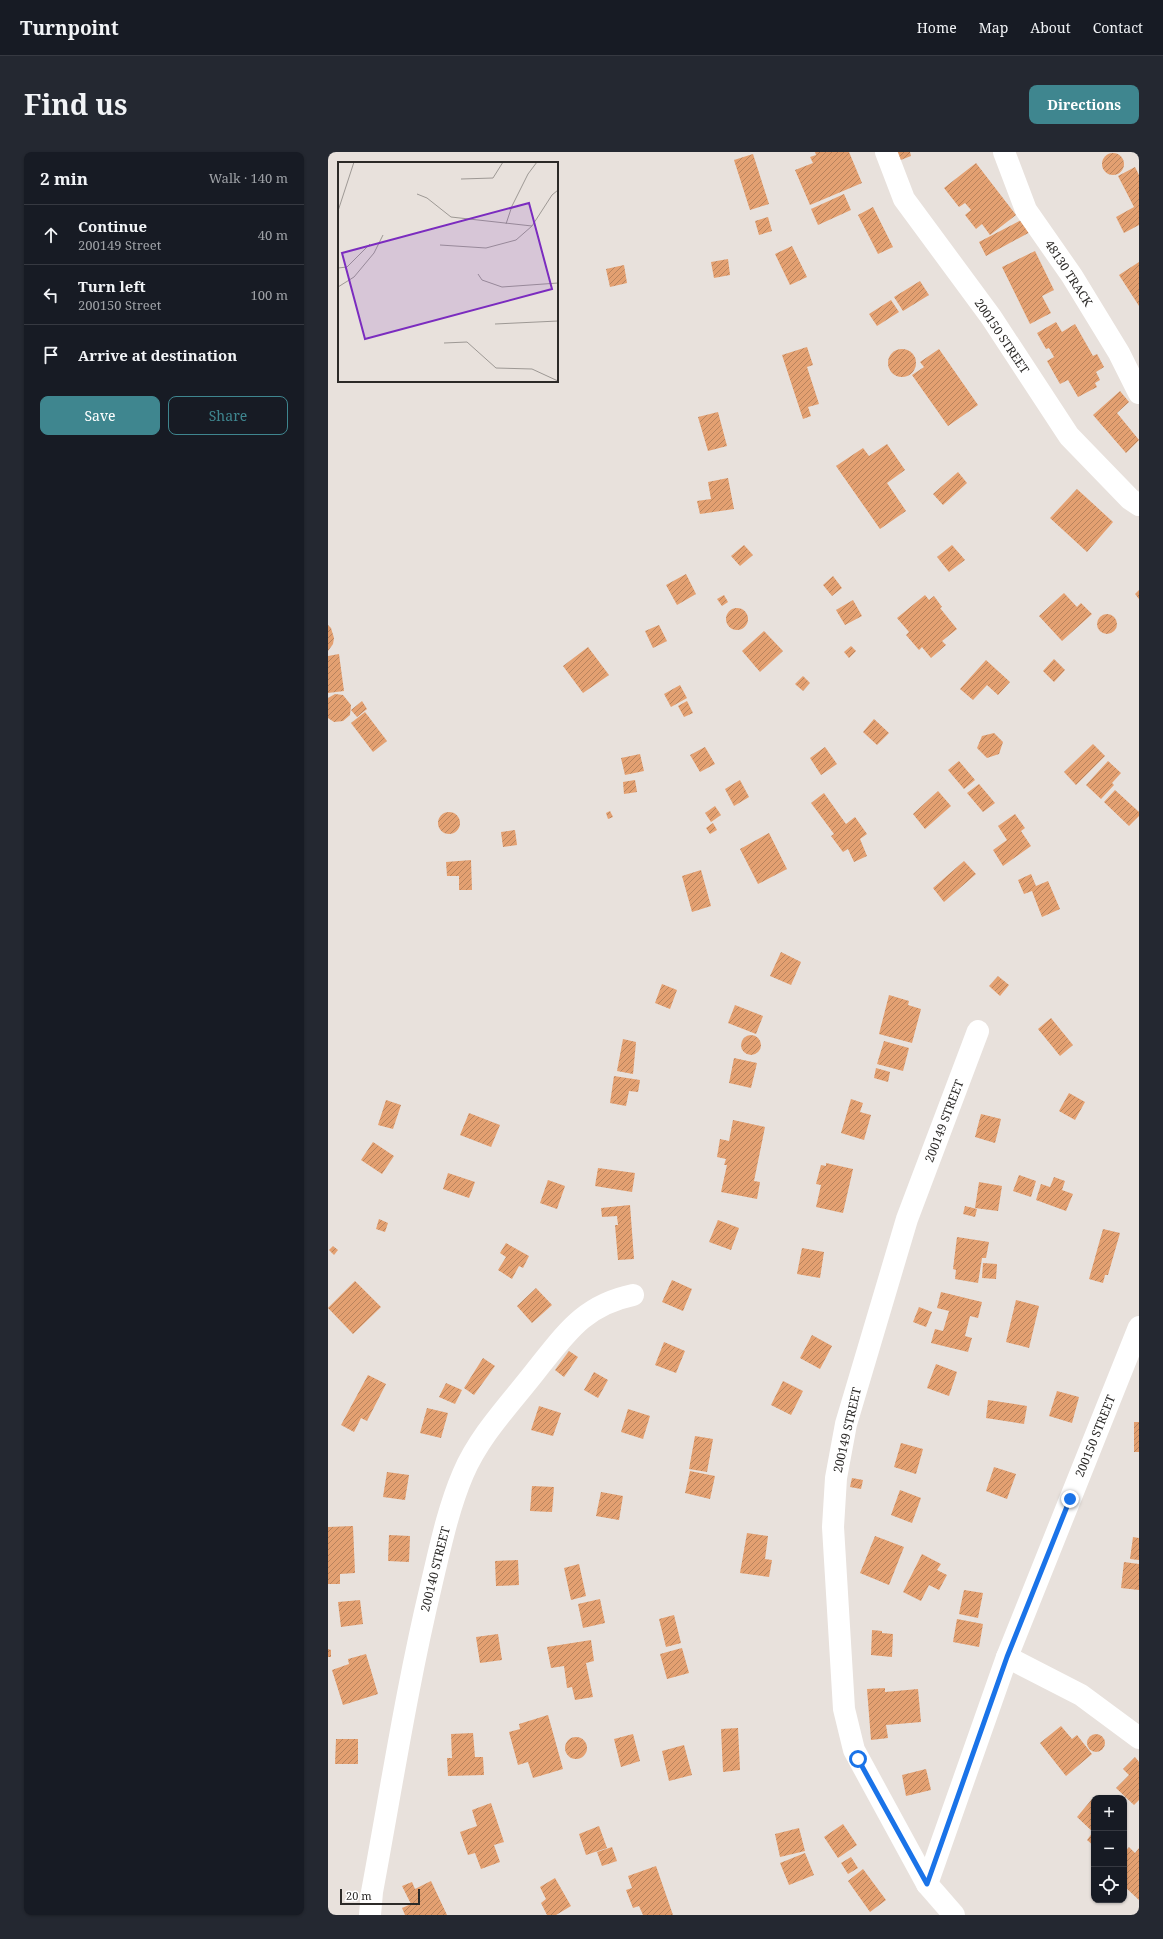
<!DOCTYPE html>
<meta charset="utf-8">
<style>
:root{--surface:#171b24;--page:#242831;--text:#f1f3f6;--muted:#9ea1a6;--line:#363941;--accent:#3f868f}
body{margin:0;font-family:"Noto Serif",serif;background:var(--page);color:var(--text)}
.controls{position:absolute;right:12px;bottom:12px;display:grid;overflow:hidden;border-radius:8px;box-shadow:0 1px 3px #0004}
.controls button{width:36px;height:36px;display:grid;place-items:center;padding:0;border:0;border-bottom:1px solid var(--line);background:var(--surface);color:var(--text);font:20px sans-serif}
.scale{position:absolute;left:12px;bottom:10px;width:80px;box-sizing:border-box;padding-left:4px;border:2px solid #2c2a28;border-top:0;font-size:11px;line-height:14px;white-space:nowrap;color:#2c2a28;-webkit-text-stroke:3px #fff;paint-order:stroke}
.stop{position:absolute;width:12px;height:12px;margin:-9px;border:3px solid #1a73e8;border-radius:50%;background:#fff}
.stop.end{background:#1a73e8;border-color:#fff;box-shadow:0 1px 4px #0008}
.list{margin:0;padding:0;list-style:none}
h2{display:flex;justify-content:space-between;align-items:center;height:52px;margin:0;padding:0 16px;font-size:17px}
h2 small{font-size:13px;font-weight:400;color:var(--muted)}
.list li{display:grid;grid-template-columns:26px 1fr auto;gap:12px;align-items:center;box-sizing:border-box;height:60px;padding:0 16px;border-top:1px solid var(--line)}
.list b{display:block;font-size:15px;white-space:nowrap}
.list p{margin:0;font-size:13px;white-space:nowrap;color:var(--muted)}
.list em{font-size:13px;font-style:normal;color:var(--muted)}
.actions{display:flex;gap:8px;padding:12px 16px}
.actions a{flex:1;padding:9px 0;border:1px solid var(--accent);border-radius:8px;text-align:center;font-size:14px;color:var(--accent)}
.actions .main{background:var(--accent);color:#fff}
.icon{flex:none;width:22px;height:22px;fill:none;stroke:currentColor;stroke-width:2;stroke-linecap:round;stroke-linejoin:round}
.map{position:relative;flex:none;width:811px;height:1763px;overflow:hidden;border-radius:8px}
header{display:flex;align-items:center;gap:24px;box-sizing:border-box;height:56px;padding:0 20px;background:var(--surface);border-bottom:1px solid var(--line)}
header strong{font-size:19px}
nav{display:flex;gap:22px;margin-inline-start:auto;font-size:14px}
.intro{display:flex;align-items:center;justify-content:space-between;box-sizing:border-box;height:96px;padding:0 24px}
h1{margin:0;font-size:28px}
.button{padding:10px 18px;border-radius:8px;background:var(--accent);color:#fff;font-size:14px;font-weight:700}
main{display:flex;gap:24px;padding:0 24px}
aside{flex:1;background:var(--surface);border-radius:8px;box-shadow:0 1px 3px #0004}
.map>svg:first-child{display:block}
.building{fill:url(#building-hatch)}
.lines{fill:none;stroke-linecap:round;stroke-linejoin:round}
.minor{stroke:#fff;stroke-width:22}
.route{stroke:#1a73e8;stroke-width:5}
.labels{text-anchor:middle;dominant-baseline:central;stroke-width:3.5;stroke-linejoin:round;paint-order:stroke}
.street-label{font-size:12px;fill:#2c2a28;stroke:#fff}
.inset-road{fill:none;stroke:#9d9894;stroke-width:1}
.view{fill:#7b2cbf;fill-opacity:0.15;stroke:#7b2cbf;stroke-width:2}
.inset-edge{fill:none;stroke:#2c2a28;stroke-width:2}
</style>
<header>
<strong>Turnpoint</strong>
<nav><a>Home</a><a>Map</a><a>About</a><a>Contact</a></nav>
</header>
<div class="intro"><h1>Find us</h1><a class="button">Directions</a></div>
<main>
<aside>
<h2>2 min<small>Walk · 140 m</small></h2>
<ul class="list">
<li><svg class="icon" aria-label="ahead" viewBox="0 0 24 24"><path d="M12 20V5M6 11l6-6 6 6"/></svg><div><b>Continue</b><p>200149 Street</p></div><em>40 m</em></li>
<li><svg class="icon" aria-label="left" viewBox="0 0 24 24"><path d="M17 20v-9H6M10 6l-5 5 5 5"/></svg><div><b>Turn left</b><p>200150 Street</p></div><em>100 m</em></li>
<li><svg class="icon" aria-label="arrive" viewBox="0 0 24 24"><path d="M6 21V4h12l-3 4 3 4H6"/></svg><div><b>Arrive at destination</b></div></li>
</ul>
<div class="actions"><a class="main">Save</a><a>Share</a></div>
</aside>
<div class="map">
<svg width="811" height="1763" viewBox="0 0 811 1763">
<defs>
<pattern id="building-hatch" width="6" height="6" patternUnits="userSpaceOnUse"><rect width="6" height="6" fill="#e3a071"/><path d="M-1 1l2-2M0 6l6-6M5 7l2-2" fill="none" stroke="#b8835d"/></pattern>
</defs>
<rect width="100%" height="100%" fill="#e8e1dc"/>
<g class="building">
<path d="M487,0H521L534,31L482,53L467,18L485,11L482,5L488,3Z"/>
<path d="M567,0H582L583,4L570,9Z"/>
<circle cx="785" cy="12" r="11"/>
<path d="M425,2L441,52L422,58L406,8Z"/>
<path d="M648,11L688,63L662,83L654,72L648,77L637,63L643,58L637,51L631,55L616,36Z"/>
<path d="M807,15L811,23V73L796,81L788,65L806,55L790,24Z"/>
<path d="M516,42L523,58L490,73L483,57Z"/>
<path d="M545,55L565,95L550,102L530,63Z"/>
<path d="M440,65L444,79L431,83L427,69Z"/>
<path d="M697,66L704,79L658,104L651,90Z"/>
<path d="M464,94L479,125L462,133L447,102Z"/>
<path d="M707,99L726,138L714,144L723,161L702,172L674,115Z"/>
<path d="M400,107L402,123L386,126L383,110Z"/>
<path d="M811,110V154L791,123Z"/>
<path d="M296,113L299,131L282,135L278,117Z"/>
<path d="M592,129L601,143L575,159L566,145Z"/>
<path d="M563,148L571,160L549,174L541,162Z"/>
<path d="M728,170L734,180L747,172L765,204L769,202L776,215L768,220L772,228L767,231L769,235L750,245L740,228L732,232L719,209L726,205L721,196L718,197L709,181Z"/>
<path d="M479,195L485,213L479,215L491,252L480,255L483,264L475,267L454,203Z"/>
<circle cx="574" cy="211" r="14"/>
<path d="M611,197L650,253L620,274L584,223L596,215L592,210Z"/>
<path d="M792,239L801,250L789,261L811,288L798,301L765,263Z"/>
<path d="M390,260L399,294L380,299L370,265Z"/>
<path d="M559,292L577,318L559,331L578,359L552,377L508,314L535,296L541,304Z"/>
<path d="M630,320L639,331L615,353L605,342Z"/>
<path d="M400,326L406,357L372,362L369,349L383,347L380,330Z"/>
<path d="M749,337L785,370L759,400L722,366Z"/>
<path d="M416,393L425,403L412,414L403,404Z"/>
<path d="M624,393L637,408L621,420L609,405Z"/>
<path d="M358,422L368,442L349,453L338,433Z"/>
<path d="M505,424L514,436L504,444L495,433Z"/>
<path d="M811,438V447L807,442Z"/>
<path d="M736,441L749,455L753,451L764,462L734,489L711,464Z"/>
<path d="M396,443L400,450L394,454L389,447Z"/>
<path d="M597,443L601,448L606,444L614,455L612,456L629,477L614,489L618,493L603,506L594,495L591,498L578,483L581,480L569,466Z"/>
<path d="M525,448L534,464L517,473L508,458Z"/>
<circle cx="409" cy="467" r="11"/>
<circle cx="779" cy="472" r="10"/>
<path d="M0,473L3,476L6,486L5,492L0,499Z"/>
<path d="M331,473L339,489L325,496L317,479Z"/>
<path d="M436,479L455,499L432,520L414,499Z"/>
<path d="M523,494L528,499L521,506L516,500Z"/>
<path d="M260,495L281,523L255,541L235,514Z"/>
<path d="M11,502L16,539L0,541V504Z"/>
<path d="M726,507L737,518L726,530L715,519Z"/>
<path d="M658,508L682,530L670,543L659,533L645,548L632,537Z"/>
<path d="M475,524L482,531L475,539L467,532Z"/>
<path d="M352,533L359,546L343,555L336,542Z"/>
<path d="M7,542L15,543L23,553L22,563L15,569L6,570L0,566V546Z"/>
<path d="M34,549L39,557L29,565L23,558Z"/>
<path d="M359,549L365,561L356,565L350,554Z"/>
<path d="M37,560L59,589L45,600L23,571Z"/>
<path d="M546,567L561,581L549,593L535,580Z"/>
<path d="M666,581L675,590L671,602L659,606L649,596L654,584Z"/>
<path d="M765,592L777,604L748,633L736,620Z"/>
<path d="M377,595L387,612L372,620L362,603Z"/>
<path d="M497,595L509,612L493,623L482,606Z"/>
<path d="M312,602L316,619L297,623L293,606Z"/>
<path d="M631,609L647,628L636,637L620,618Z"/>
<path d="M780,609L793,621L784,631L786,633L773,647L758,633Z"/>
<path d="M307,628L309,640L296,642L295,630Z"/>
<path d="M412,628L421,645L406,654L397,637Z"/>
<path d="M651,632L667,651L655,660L639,641Z"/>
<path d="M787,638L811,660V664L801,674L776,650Z"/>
<path d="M610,639L623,654L597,677L585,662Z"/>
<path d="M496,641L518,672L527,665L539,682L532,687L539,704L526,710L520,697L515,700L503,684L506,682L483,651Z"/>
<path d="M387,654L393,663L383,670L377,661Z"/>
<path d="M282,659L285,665L280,667L278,661Z"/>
<circle cx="121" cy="671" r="11"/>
<path d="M687,662L697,676L693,679L703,694L675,714L665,698L679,688L670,674Z"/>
<path d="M385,671L389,678L382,682L378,676Z"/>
<path d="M187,678L189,693L175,695L173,680Z"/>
<path d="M441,681L459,717L430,732L412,697Z"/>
<path d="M143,708L144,738H131V724H119L118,710Z"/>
<path d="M636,709L648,722L616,750L605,736Z"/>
<path d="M373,718L383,754L364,760L354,724Z"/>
<path d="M703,722L708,734L720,729L732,757L714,765L704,739L696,742L690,728Z"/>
<path d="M453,800L473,810L463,833L442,824Z"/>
<path d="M670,824L681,833L672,844L661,834Z"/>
<path d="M334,832L349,838L342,857L327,851Z"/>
<path d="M561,843L581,849L580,853L593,857L584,891L551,882Z"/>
<path d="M407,853L435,864L428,882L400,871Z"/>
<path d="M723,866L745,893L732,904L710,877Z"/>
<circle cx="423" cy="893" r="10"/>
<path d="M295,887L308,890L305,922L289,919Z"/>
<path d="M556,889L581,896L575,919L549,912Z"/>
<path d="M406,906L429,911L423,936L401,931Z"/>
<path d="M548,916L562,920L560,930L546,926Z"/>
<path d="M286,924L312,928L310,940L301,939L298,954L282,951Z"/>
<path d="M741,941L757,950L747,968L731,959Z"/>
<path d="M523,947L535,951L532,960L543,963L536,988L513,981Z"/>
<path d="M58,948L73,953L65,977L50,973Z"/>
<path d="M141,961L172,973L163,995L132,983Z"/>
<path d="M653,962L673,967L667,991L647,985Z"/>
<path d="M405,968L437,975L426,1029L432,1030L429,1047L393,1040L399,1013H396L398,1007L389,1005L392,987L401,989Z"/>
<path d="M45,990L66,1004L54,1022L33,1008Z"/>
<path d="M498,1011L525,1017L515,1061L488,1055L493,1033L488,1032L493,1013L498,1014Z"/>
<path d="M270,1016L307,1021L304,1040L267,1034Z"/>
<path d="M120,1021L147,1030L141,1046L115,1037Z"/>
<path d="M691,1023L708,1029L703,1045L685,1039Z"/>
<path d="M726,1025L737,1029L734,1038L745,1042L738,1059L708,1048L713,1032L722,1035Z"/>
<path d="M220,1028L237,1034L229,1057L212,1051Z"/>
<path d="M651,1030L674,1034L670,1059L647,1056Z"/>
<path d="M302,1053L306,1107L290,1108L287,1073H290L289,1064L274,1065L273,1056Z"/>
<path d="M637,1054L649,1057L647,1065L635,1062Z"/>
<path d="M51,1067L60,1071L57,1080L48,1077Z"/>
<path d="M390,1068L411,1076L403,1098L381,1090Z"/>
<path d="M775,1077L792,1081L780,1123H777L775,1131L761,1127Z"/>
<path d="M629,1085L661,1090L658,1106H654L650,1131L627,1127L628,1118L625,1117Z"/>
<path d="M178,1091L201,1104L195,1116L191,1114L184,1127L170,1118L178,1105L172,1101Z"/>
<path d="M5,1094L10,1098L6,1103L1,1098Z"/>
<path d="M474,1096L496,1100L492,1126L469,1122Z"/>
<path d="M655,1111L669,1112L668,1127L654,1126Z"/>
<path d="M344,1128L364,1137L355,1159L334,1150Z"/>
<path d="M27,1129L53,1155L25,1182L0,1156Z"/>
<path d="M208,1136L224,1153L204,1171L189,1154Z"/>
<path d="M613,1140L654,1150L650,1166L642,1164L637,1184L644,1186L640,1200L603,1191L607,1177L615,1179L621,1159L609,1156Z"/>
<path d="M688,1148L711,1154L701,1196L678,1190Z"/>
<path d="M591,1155L604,1160L598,1175L585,1170Z"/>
<path d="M484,1183L504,1194L492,1217L472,1206Z"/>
<path d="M336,1190L357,1199L348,1221L327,1213Z"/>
<path d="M241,1199L250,1205L236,1225L227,1218Z"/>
<path d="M155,1206L167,1214L146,1243L136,1236Z"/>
<path d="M608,1212L629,1220L621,1244L599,1236Z"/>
<path d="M266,1220L280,1228L270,1246L256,1238Z"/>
<path d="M40,1223L58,1232L39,1269L33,1266L26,1280L13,1273Z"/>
<path d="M455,1229L475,1239L463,1263L443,1253Z"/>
<path d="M118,1231L134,1238L127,1252L111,1245Z"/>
<path d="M729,1239L751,1245L744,1271L721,1264Z"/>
<path d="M660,1248L699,1254L696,1272L658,1266Z"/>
<path d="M211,1254L233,1261L225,1284L203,1278Z"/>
<path d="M99,1256L120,1261L113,1286L92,1281Z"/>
<path d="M300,1257L322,1264L315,1287L293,1280Z"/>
<rect x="806" y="1270" width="5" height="30"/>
<path d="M367,1284L385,1287L379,1320L361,1317Z"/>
<path d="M573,1291L595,1297L588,1322L566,1315Z"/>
<path d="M666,1315L688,1322L679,1347L658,1339Z"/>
<path d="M362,1319L387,1324L382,1347L357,1341Z"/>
<path d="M59,1320L81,1323L77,1348L55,1345Z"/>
<path d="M524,1326L535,1328L533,1337L522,1335Z"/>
<path d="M204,1334L226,1335L224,1360L202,1359Z"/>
<path d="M572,1338L593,1346L584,1371L563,1363Z"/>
<path d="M273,1340L295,1344L291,1368L268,1364Z"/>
<path d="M25,1374L27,1421L12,1422V1432H0V1375Z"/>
<path d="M419,1381L440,1384L437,1407L444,1408L441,1425L412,1421Z"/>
<path d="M61,1383L82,1384L81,1410L60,1409Z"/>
<path d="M547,1384L576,1395L561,1433L532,1421Z"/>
<path d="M805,1385L811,1386V1408L802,1407Z"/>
<path d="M594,1402L613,1412L609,1418L619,1423L611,1438L601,1433L593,1449L575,1440Z"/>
<path d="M190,1408L191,1433L168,1434L167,1409Z"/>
<path d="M796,1410L811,1412V1438L793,1436Z"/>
<path d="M251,1412L258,1444L243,1448L236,1416Z"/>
<path d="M636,1438L655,1441L650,1466L631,1462Z"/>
<path d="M272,1447L277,1471L255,1476L250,1452Z"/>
<path d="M32,1448L35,1472L13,1475L10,1450Z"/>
<path d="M346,1463L353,1491L338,1495L331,1467Z"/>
<path d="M629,1467L655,1472L651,1495L625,1490Z"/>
<path d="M544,1478L554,1479V1481L565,1482L564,1505L543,1503Z"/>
<path d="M170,1482L174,1508L152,1511L148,1485Z"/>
<path d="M263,1488L266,1509L258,1511L265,1545L247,1548L244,1535L239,1536L236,1514L223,1516L219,1495Z"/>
<path d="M354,1496L361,1521L339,1527L332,1502Z"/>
<path d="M0,1497L3,1498V1505H0Z"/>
<path d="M38,1502L50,1542L15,1553L4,1518L21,1512L20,1507Z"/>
<path d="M557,1536V1540L590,1537L593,1570L558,1573L560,1586L543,1588L539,1537Z"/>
<path d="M220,1563L235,1617L205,1626L200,1610L190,1613L181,1580L192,1577L191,1572Z"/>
<path d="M733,1574L744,1587L749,1583L764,1602L738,1624L712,1591Z"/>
<path d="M410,1576L412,1618L395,1620L393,1577Z"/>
<path d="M145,1581L147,1605H155L156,1623L120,1624L119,1606H124L123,1582Z"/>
<circle cx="768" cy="1591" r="9"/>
<path d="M305,1582L312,1609L293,1615L286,1587Z"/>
<circle cx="248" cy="1596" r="11"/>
<path d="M8,1587H30V1612H7Z"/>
<path d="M356,1593L364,1623L341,1629L334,1599Z"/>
<path d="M807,1605L811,1610V1648L806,1653L788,1636L801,1623L795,1617Z"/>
<path d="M598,1617L603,1638L578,1644L574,1623Z"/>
<path d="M764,1647L766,1649V1694L759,1688L765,1680L749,1665Z"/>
<path d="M163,1651L176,1690L166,1693L172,1710L153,1717L147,1701L140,1703L132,1680L149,1674L144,1658Z"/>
<path d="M515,1672L529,1693L510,1706L496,1685Z"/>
<path d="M271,1674L279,1696L258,1703L251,1682Z"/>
<path d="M471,1676L477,1699L452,1705L447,1682Z"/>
<path d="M284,1695L289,1709L274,1714L269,1700Z"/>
<path d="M801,1695L807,1701L811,1696V1748L796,1734V1701Z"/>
<path d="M477,1701L486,1723L461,1733L452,1711Z"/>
<path d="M523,1705L530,1716L520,1722L513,1711Z"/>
<path d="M328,1714L345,1763H315L311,1754L305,1756L298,1738L304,1736L300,1724Z"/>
<path d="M535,1717L558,1748L542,1760L520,1729Z"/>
<path d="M227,1726L243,1754L228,1763H219L213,1751L218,1747L212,1735Z"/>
<path d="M103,1729L119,1763H77L74,1756L83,1752L74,1734L84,1730L87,1737Z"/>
</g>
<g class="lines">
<g class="minor">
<path d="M558,0L576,47L663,165L741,284L802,347L811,353"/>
<path d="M676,0L698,58L744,124L791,201L811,241"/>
<path d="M679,1505L753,1543L811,1586"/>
<path d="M599,1732L679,1505L811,1175"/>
<path d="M42,1763L44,1740C63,1638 79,1534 103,1434C112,1396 120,1357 135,1322C152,1282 184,1250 210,1216C239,1180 257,1153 305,1143"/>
<path d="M626,1763L599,1732L526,1598L516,1557L505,1375L508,1326L518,1272L579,1067L650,879"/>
</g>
</g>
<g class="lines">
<path class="route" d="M530,1607L599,1732L679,1505L742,1347"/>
</g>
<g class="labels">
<g class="street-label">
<text transform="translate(741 121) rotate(57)">48130 TRACK</text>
<text transform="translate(674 184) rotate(56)">200150 STREET</text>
<text transform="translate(616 969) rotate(-69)">200149 STREET</text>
<text transform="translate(519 1278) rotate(-77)">200149 STREET</text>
<text transform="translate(767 1284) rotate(-68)">200150 STREET</text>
<text transform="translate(107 1417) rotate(-76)">200140 STREET</text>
</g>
</g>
<g transform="translate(10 10)">
<rect width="220" height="220" fill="#e8e1dc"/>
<path class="inset-road" d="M123,17L155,16L165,0M79,32L89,36L113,55L194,64M0,49L16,0M168,62L174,44L190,12L199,0M102,83L148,86L178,78L194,64L214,33L220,28M0,106L9,105L32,82M140,112L144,118L164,125L220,121M0,125L16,115L36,91L45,73M157,162L220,159M106,181L129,180L158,206L194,207L220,219"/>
<path class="view" d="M191,41L214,127L27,177L4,91Z"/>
<rect width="220" height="220" class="inset-edge"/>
</g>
</svg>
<div class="controls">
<button>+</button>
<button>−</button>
<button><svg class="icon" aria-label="locate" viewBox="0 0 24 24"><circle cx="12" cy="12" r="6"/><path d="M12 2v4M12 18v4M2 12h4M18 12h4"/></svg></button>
</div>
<div class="scale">20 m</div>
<div class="stop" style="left:530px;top:1607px"></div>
<div class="stop end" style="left:742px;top:1347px"></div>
</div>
</main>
